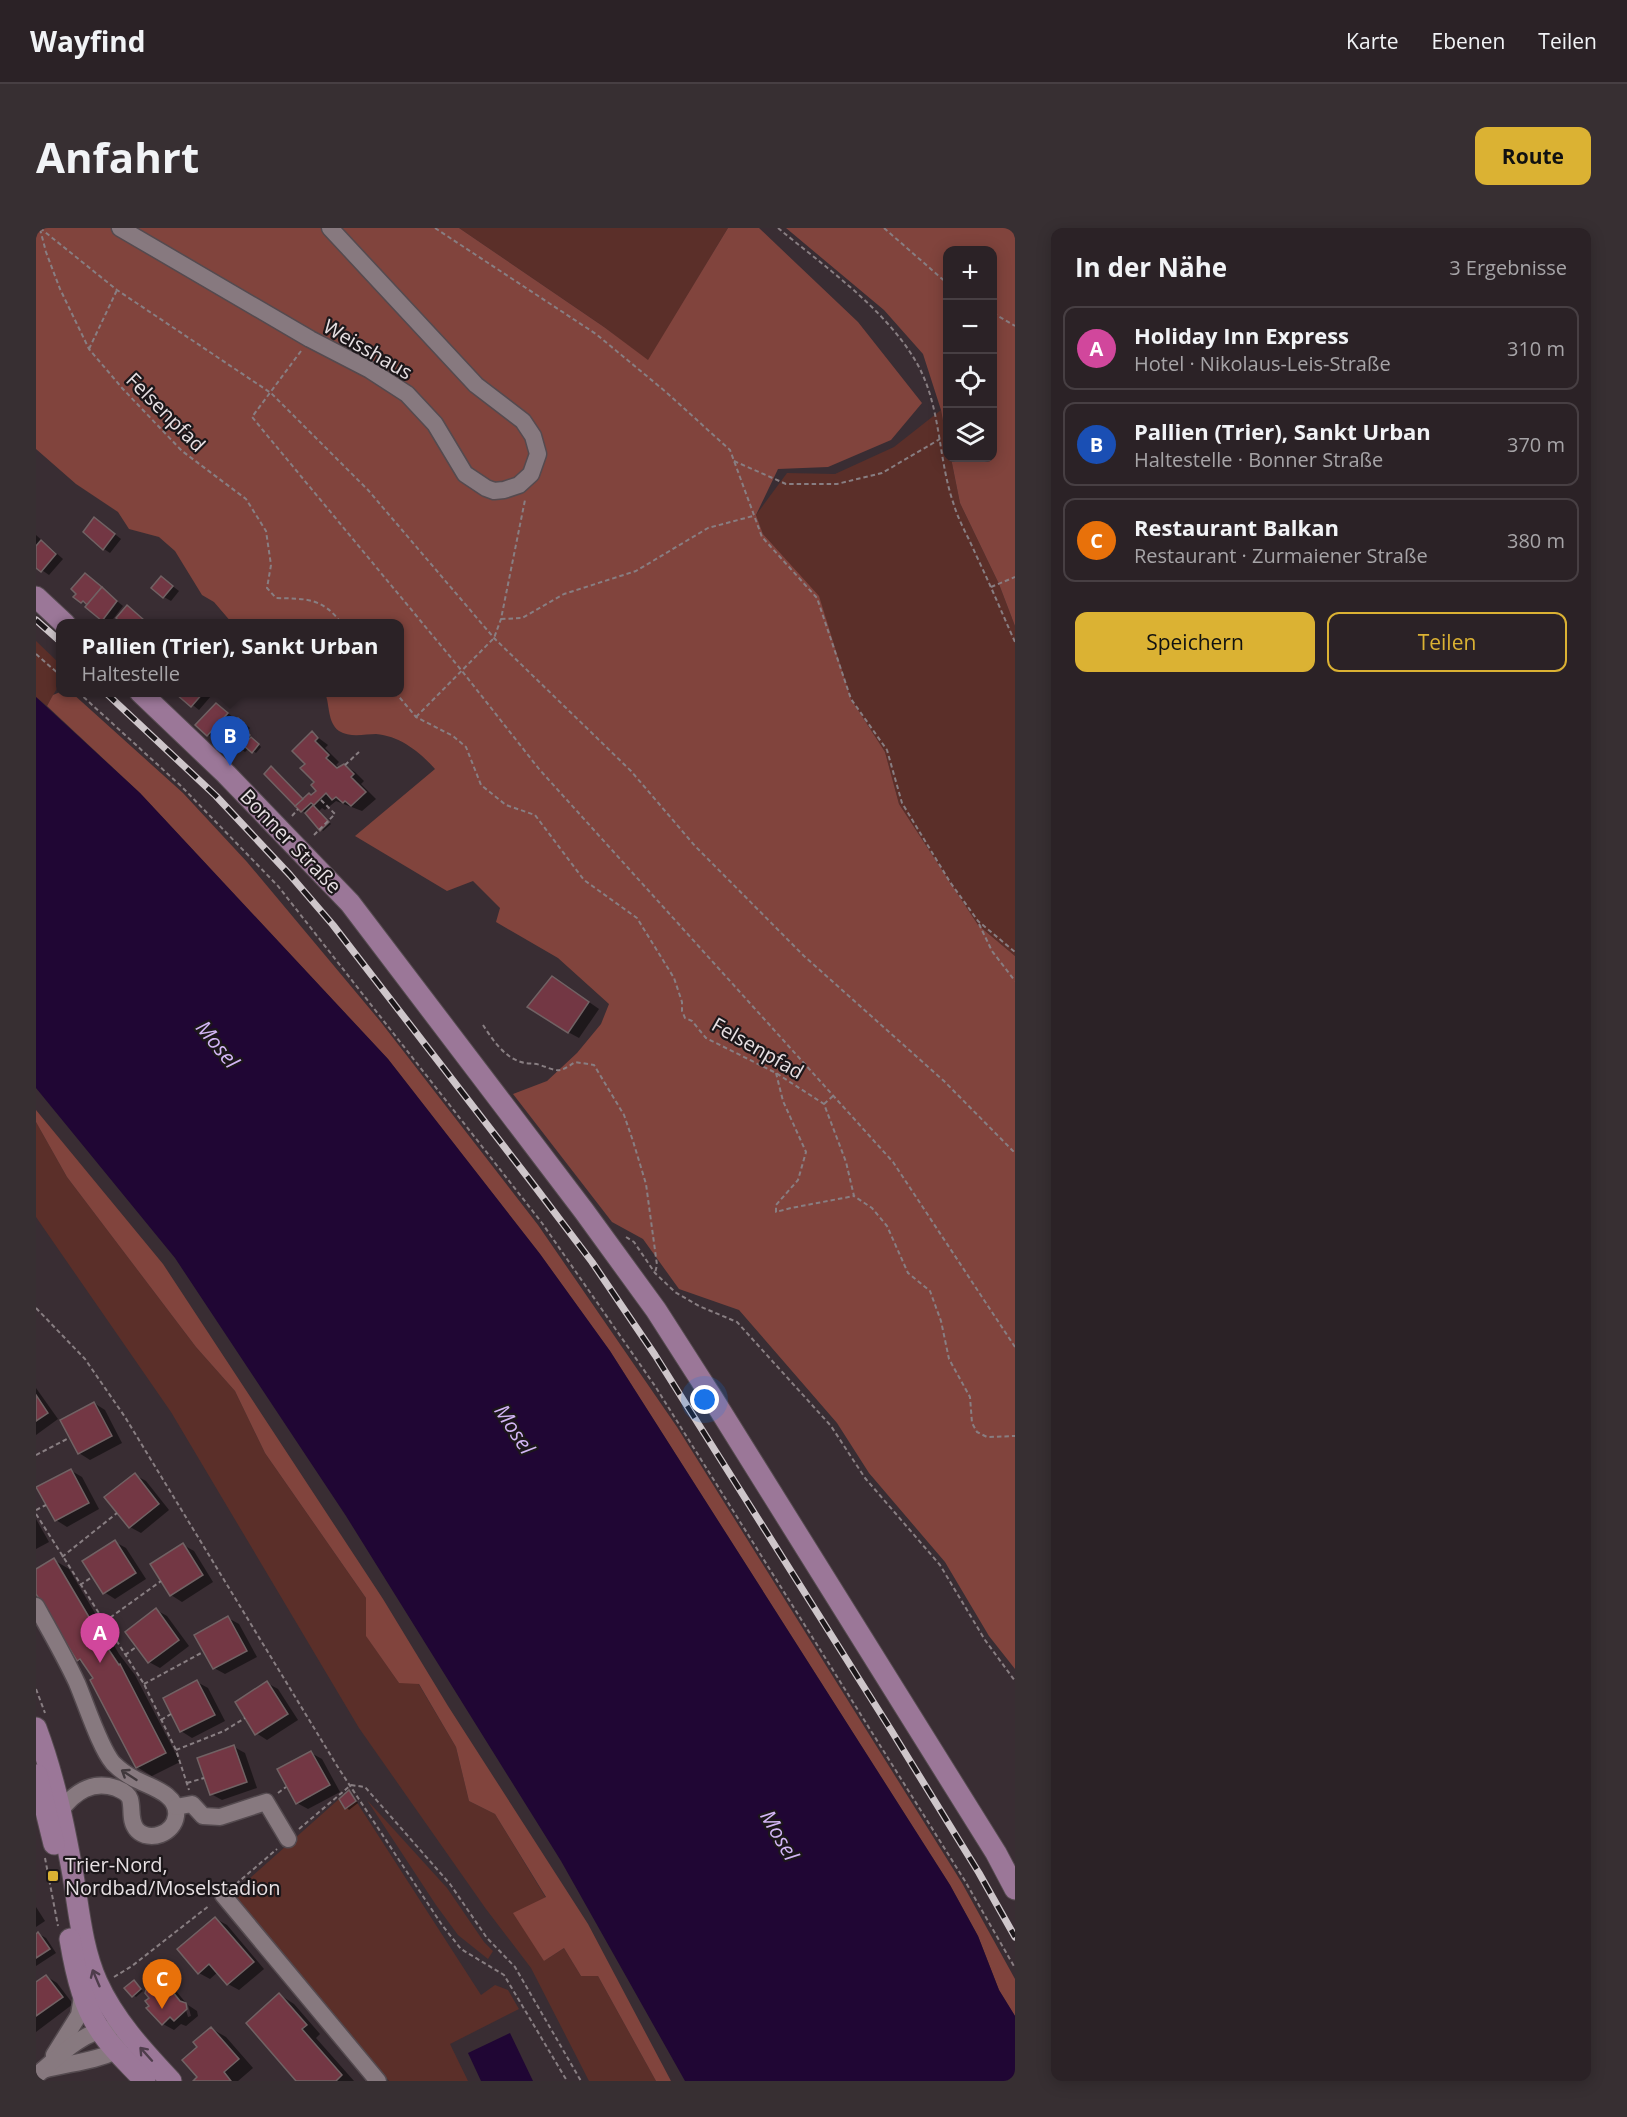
<!DOCTYPE html>
<html lang="de">
<meta charset="utf-8">
<style>
:root{--surface:#2b2226;--page:#372f32;--text:#f1f3f6;--muted:#a6a4a7;--line:#473f43;--accent:#dbb233}
body{margin:0;font-family:"Open Sans",sans-serif;background:var(--page);color:var(--text)}
.controls{position:absolute;right:18px;top:18px;display:grid;overflow:hidden;border-radius:12px;box-shadow:0 3px 15px #0003}
.controls button{width:54px;height:54px;display:grid;place-items:center;padding:0;border:0;border-bottom:2px solid var(--line);background:var(--surface);color:var(--text);font:30px sans-serif}
.you{position:absolute;left:669px;top:1172px;width:21px;height:21px;margin:-15px;border:4px solid #fff;border-radius:50%;background:#1a73e8;box-shadow:0 0 0 9px #1a73e833}
.badge{display:grid;place-items:center;width:39px;height:39px;border-radius:50%;background:var(--accent);color:#fff;font-size:20px;font-weight:700}
.pin{position:absolute;translate:-50% -50px;filter:drop-shadow(0 2px 3px #0008)}
.pin::after{content:'';position:absolute;top:32px;width:21px;height:18px;background:inherit;clip-path:polygon(0 0,100% 0,50% 100%)}
.popup{position:absolute;left:20px;top:391px;width:348px;height:78px;box-sizing:border-box;display:grid;place-content:center;border-radius:12px;background:var(--surface);filter:drop-shadow(0 2px 4px #0005);font-size:20px;white-space:nowrap;color:var(--muted)}
.popup b{font-size:22px;color:var(--text)}
.popup::after{content:'';position:absolute;left:50%;top:100%;margin-left:-12px;border:12px solid transparent;border-top-color:var(--surface)}
.list{margin:0;padding:0;list-style:none}
h2{display:flex;justify-content:space-between;align-items:center;height:78px;margin:0;padding:0 24px;font-size:26px}
h2 small{font-size:20px;font-weight:400;color:var(--muted)}
.list li{display:grid;grid-template-columns:39px 1fr auto;gap:18px;align-items:center;box-sizing:border-box;height:84px;margin:0 12px 12px;padding:0 12px;border:2px solid var(--line);border-radius:12px}
.list b{display:block;font-size:22px;white-space:nowrap}
.list p{margin:0;font-size:20px;white-space:nowrap;color:var(--muted)}
.list em{font-size:20px;font-style:normal;color:var(--muted)}
.actions{display:flex;gap:12px;padding:18px 24px}
.actions a{flex:1;padding:14px 0;border:2px solid var(--accent);border-radius:12px;text-align:center;font-size:21px;color:var(--accent)}
.actions .main{background:var(--accent);color:#111}
.icon{flex:none;width:33px;height:33px;fill:none;stroke:currentColor;stroke-width:2;stroke-linecap:round;stroke-linejoin:round}
.map{position:relative;flex:none;width:979px;height:1853px;overflow:hidden;border-radius:12px}
header{display:flex;align-items:center;gap:36px;box-sizing:border-box;height:84px;padding:0 30px;background:var(--surface);border-bottom:2px solid var(--line)}
header strong{font-size:28px}
nav{display:flex;gap:33px;margin-inline-start:auto;font-size:21px}
.intro{display:flex;align-items:center;justify-content:space-between;box-sizing:border-box;height:144px;padding:0 36px}
h1{margin:0;font-size:42px}
.button{padding:15px 27px;border-radius:12px;background:var(--accent);color:#111;font-size:21px;font-weight:700}
main{display:flex;gap:36px;padding:0 36px}
aside{flex:1;background:var(--surface);border-radius:12px;box-shadow:0 3px 15px #0003}
.map>svg:first-child{display:block}
.green{fill:#5b2f29}
.forest{fill:#81443d}
.water{fill:#200634}
.shadow{fill:#0007}
.building{fill:#733744;stroke:#716264;stroke-width:1.5}
.lines{fill:none;stroke-linecap:round;stroke-linejoin:round}
.minor-casing{stroke:#544a4f;stroke-width:19}
.major-casing{stroke:#544a4f;stroke-width:23}
.path{stroke:#887e82;stroke-width:2;stroke-dasharray:4.5 3;stroke-linecap:butt}
.minor{stroke:#87797f;stroke-width:16}
.major{stroke:#9b7798;stroke-width:21}
.rail-casing{stroke:#cec6ca;stroke-width:7}
.rail{stroke:#1c171a;stroke-width:4.5;stroke-dasharray:14;stroke-linecap:butt}
.oneway{stroke:#41393d}
.oneway2{stroke:#4f3d4c}
.poi-dot{fill:#dbb233;stroke:#1c171a;stroke-width:2}
.labels{text-anchor:middle;dominant-baseline:central;stroke-width:4.5;stroke-linejoin:round;paint-order:stroke}
.street-label{font-size:20px;fill:#e7e0e3;stroke:#1c171a}
.poi-label{font-size:20px;fill:#e7e0e3;stroke:#1c171a;text-anchor:start}
.water-label{font-size:21px;font-style:italic;fill:#d3b6f5;stroke:#1c171a}
</style>
<header>
<strong>Wayfind</strong>
<nav><a>Karte</a><a>Ebenen</a><a>Teilen</a></nav>
</header>
<div class="intro"><h1>Anfahrt</h1><a class="button">Route</a></div>
<main>
<div class="map">
<svg width="979" height="1853" viewBox="0 0 979 1853">
<rect width="100%" height="100%" fill="#392d33"/>
<g class="green">
<path d="M423,0H692L612,133L568,99Z"/>
<path d="M905,182L911,214L912,230H915L924,275L963,356L979,398V728L942,697L863,576L849,524L815,471L783,369L727,306L720,287L751,245L799,246L858,219Z"/>
<path d="M0,413L24,436V455L11,478L0,469Z"/>
<path d="M0,894L31,949L160,1119L199,1163L229,1225L330,1370L331,1409L363,1455H382L420,1519L433,1573L459,1586L510,1670L508,1733L528,1720L545,1748H562L620,1853H553L495,1740L450,1681L323,1500L135,1184L0,989Z"/>
<path d="M303,1571L310,1581L320,1573L445,1767L459,1757L472,1762L483,1781L414,1816L432,1853H353L196,1666Z"/>
<path d="M331,1572L411,1660L448,1714L457,1723L452,1731L422,1707L400,1677Z"/>
</g>
<g class="forest">
<path d="M0,0H423L568,99L612,132L692,0H723L822,94L886,175L855,212L792,239L742,241L720,287L727,306L783,368L815,471L849,524L863,576L942,697L979,728V1441L953,1408L909,1334L833,1245L801,1195L703,1082L643,1061L607,1011L576,994L477,866L511,853L541,825L565,796L573,776L522,730L460,694L464,680L437,653L411,663L319,608L399,541C384,524 364,508 340,506C329,506 314,510 303,503C291,494 294,476 289,465L364,464V396L196,395L178,374L166,367L139,323L123,309L93,301L82,284L40,256L0,221Z"/>
<path d="M750,0H979V398L963,356L924,275L915,230H957V22H912L911,214L905,182L887,126L848,82Z"/>
<path d="M24,464L36,465L147,565L211,634L344,793L502,997L641,1199L926,1655L979,1751V1788L963,1762L942,1708L914,1657L574,1123L504,1026L352,831L104,565L11,478L17,467Z"/>
<path d="M0,882L127,1036L347,1371L412,1478L552,1696L635,1853H620L562,1748H545L528,1720L508,1733L477,1685L510,1669L459,1586L433,1573L420,1519L383,1456L363,1455L330,1408V1370L229,1225L199,1163L160,1119L31,949L0,894Z"/>
</g>
<g class="water">
<path d="M0,469L104,565L352,831L504,1026L574,1123L914,1657L942,1708L963,1762L979,1788V1853H649L525,1633L310,1288L139,1030L0,860Z"/>
<path d="M474,1805L497,1853H445L432,1825Z"/>
</g>
<g class="shadow">
<path d="M65,295L85,311L74,325L68,321Z"/>
<path d="M0,307L27,331L13,347L0,338Z"/>
<path d="M49,347L87,378L74,395L46,374Z"/>
<path d="M126,350L143,363L135,373L128,369Z"/>
<path d="M144,464H171L175,468L163,482L143,466Z"/>
<path d="M181,476L198,490L179,511L172,507Z"/>
<path d="M203,491L214,500L211,504L225,519L220,525L213,520L209,524L188,508Z"/>
<path d="M276,505L292,517L289,520L303,534L300,537L304,540L308,537L319,544L328,553L325,556L340,571L326,583L300,573L289,582L286,580L283,583L295,596L287,603L230,546L238,542L268,572L276,568L282,563L271,536Z"/>
<path d="M527,756L563,781L543,810L532,804Z"/>
<path d="M0,1160L22,1191L0,1207Z"/>
<path d="M58,1175L69,1182L86,1215L54,1232L43,1225Z"/>
<path d="M34,1242L46,1249L63,1281L31,1299L20,1292Z"/>
<path d="M99,1247L110,1253L133,1282L105,1305L94,1299Z"/>
<path d="M0,1291L13,1314L0,1321Z"/>
<path d="M79,1314L90,1320L110,1351L79,1371L68,1364Z"/>
<path d="M147,1317L158,1323L177,1354L146,1374L135,1367L116,1336Z"/>
<path d="M18,1332L33,1341L83,1426L99,1447L144,1534L116,1548L101,1539L59,1451L49,1436L42,1432L0,1363V1343Z"/>
<path d="M120,1382L131,1388L153,1418L124,1440L113,1434Z"/>
<path d="M192,1390L203,1396L221,1429L189,1446L178,1440Z"/>
<path d="M161,1454L172,1460L189,1493L156,1510L145,1503Z"/>
<path d="M231,1455L242,1461L262,1492L231,1512L220,1505Z"/>
<path d="M198,1519L209,1525L221,1560L186,1572L175,1566Z"/>
<path d="M275,1525L286,1531L304,1564L272,1581L261,1575Z"/>
<path d="M313,1564L322,1575L313,1582L304,1572Z"/>
<path d="M0,1679L9,1693L0,1699Z"/>
<path d="M180,1691L191,1697L228,1741L203,1762L192,1756L182,1744L174,1751L163,1745Z"/>
<path d="M3,1706L10,1710L20,1725L0,1738V1707Z"/>
<path d="M10,1748L21,1755L37,1776L0,1804V1756Z"/>
<path d="M98,1754L107,1763L100,1769L97,1767Z"/>
<path d="M129,1756L140,1763L150,1775H148L152,1789L155,1788L152,1777L161,1783L162,1788L150,1798L145,1796L138,1802L127,1796L125,1760Z"/>
<path d="M244,1767L258,1776L284,1806L280,1810L318,1853H262Z"/>
<path d="M176,1801L190,1809L217,1840L202,1853H159L163,1850L164,1820Z"/>
</g>
<g class="building">
<path d="M58,289L79,306L67,322L47,304Z"/>
<path d="M5,312L20,326L5,344L0,340V318Z"/>
<path d="M49,345L66,359L51,377L47,373L45,375L37,369L40,366L35,361Z"/>
<path d="M125,348L137,358L127,370L115,360Z"/>
<path d="M66,359L81,373L66,393L49,379Z"/>
<path d="M91,377L108,392L105,396H86L80,390Z"/>
<path d="M142,464H168L155,479L140,466Z"/>
<path d="M180,475L192,485L171,508L159,497Z"/>
<path d="M202,490L208,495L205,499L214,507L201,521L186,508Z"/>
<path d="M276,503L282,510L279,513L293,527L290,530L301,540L308,536L318,546L315,549L330,564L315,578L309,573L307,575L300,569L296,572L290,565L278,577L275,575L265,584L259,578L273,565L275,567L280,563L275,557L278,554L264,540L269,536L256,523Z"/>
<path d="M215,509L223,516L216,525L207,517Z"/>
<path d="M235,538L267,571L259,578L228,546Z"/>
<path d="M277,577L293,594L284,603L269,585Z"/>
<path d="M516,748L553,774L532,805L491,779Z"/>
<path d="M0,1167L12,1185L0,1193Z"/>
<path d="M58,1174L76,1208L42,1226L24,1192Z"/>
<path d="M35,1241L53,1275L19,1293L0,1259Z"/>
<path d="M99,1245L123,1276L93,1300L68,1269Z"/>
<path d="M79,1312L100,1345L67,1366L46,1333Z"/>
<path d="M147,1315L167,1347L134,1368L114,1336Z"/>
<path d="M18,1330L69,1416L83,1437L84,1436L130,1525L100,1540L54,1452L57,1450L44,1431L41,1433L0,1366V1341Z"/>
<path d="M120,1380L143,1412L112,1435L89,1404Z"/>
<path d="M192,1388L211,1423L177,1441L158,1407Z"/>
<path d="M161,1452L179,1487L144,1504L127,1470Z"/>
<path d="M231,1453L252,1486L219,1507L199,1474Z"/>
<path d="M198,1517L211,1554L174,1567L161,1530Z"/>
<path d="M275,1523L294,1557L260,1576L241,1541Z"/>
<path d="M313,1562L320,1573L309,1581L303,1571Z"/>
<path d="M179,1689L218,1734L191,1757L173,1736L162,1746L141,1721Z"/>
<path d="M2,1704L14,1721L0,1730V1706Z"/>
<path d="M10,1747L27,1769L0,1788V1754Z"/>
<path d="M98,1752L105,1761L96,1769L88,1760Z"/>
<path d="M129,1754L144,1773L150,1775L151,1781L138,1793L134,1789L126,1797L110,1780L113,1778L109,1773L113,1770L109,1765L110,1762L121,1756L124,1759Z"/>
<path d="M243,1765L271,1797L266,1801L306,1847L300,1853H260L210,1795Z"/>
<path d="M175,1799L203,1831L188,1844L195,1853H157L161,1849L146,1832L161,1819L157,1814Z"/>
</g>
<g class="lines">
<defs>
<g id="minor">
<path d="M84,0L274,111L334,142L371,166L399,196L429,246L450,260L458,263L468,262L483,257L495,246L502,226L497,208L487,193L440,157L294,0"/>
<path d="M0,1378C14,1403 29,1429 41,1455C50,1476 64,1520 77,1535C83,1541 91,1547 99,1551C114,1559 143,1566 140,1588C138,1605 114,1615 101,1602C93,1593 97,1581 94,1571C92,1565 85,1562 80,1560C56,1552 39,1564 25,1582"/>
<path d="M140,1579L156,1576L167,1588L184,1589L230,1574L252,1611"/>
<path d="M187,1667L342,1853"/>
<path d="M18,1827L43,1787L46,1768"/>
<path d="M7,1842C32,1835 57,1834 80,1823L84,1814"/>
<path d="M0,1848C21,1830 47,1802 75,1801"/>
</g>
<g id="major">
<path d="M0,369L29,396"/>
<path d="M104,464L190,546L314,675L548,983L620,1082L677,1171L960,1625L979,1661"/>
<path d="M0,1500C18,1548 28,1597 37,1647C43,1683 46,1720 61,1754C78,1792 107,1823 135,1853"/>
<path d="M1,1547L18,1616"/>
<path d="M34,1711C40,1747 48,1783 71,1812C82,1826 96,1839 109,1853"/>
</g>
</defs>
<use href="#minor" class="minor-casing"/>
<use href="#major" class="major-casing"/>
<g class="path">
<path d="M4,0L81,62L235,165L332,262L458,410L595,543L659,618L768,728L908,853L979,925"/>
<path d="M399,0L560,106L630,164L694,222L726,309L781,370L815,471L851,522L866,575L914,654L942,693L979,724"/>
<path d="M742,0C788,38 848,80 879,132C906,177 901,229 918,277C923,294 933,310 940,327C954,356 966,385 979,414"/>
<path d="M848,0L912,56"/>
<path d="M4,1L10,24L24,61L53,121L86,160L146,223L210,271L230,303L235,337L231,360L240,370C270,371 286,369 306,396"/>
<path d="M957,85L979,98"/>
<path d="M53,121L81,62"/>
<path d="M265,123L216,189L426,443L503,541L857,934L979,1119"/>
<path d="M698,233L750,256H801L846,245L904,211"/>
<path d="M955,359L979,349"/>
<path d="M465,391L486,390L528,366L600,343L672,300L717,288"/>
<path d="M0,426L25,448"/>
<path d="M42,464L145,558L242,658L506,995L619,1158L929,1653L979,1740"/>
<path d="M359,464L380,489L417,508L430,519L445,557L470,577L499,587L548,652L601,690L638,750L646,774V783L649,790L656,793L670,810L740,845L788,876L810,934L818,968L836,980L851,998L872,1045L894,1063L905,1093L913,1131L934,1169L936,1195L941,1204L951,1209L979,1208"/>
<path d="M380,489L458,410L465,391L489,272"/>
<path d="M309,537L323,524"/>
<path d="M256,588L262,581"/>
<path d="M278,607L299,586L284,571"/>
<path d="M943,696L956,723L979,753"/>
<path d="M447,797C456,811 468,829 485,834C491,836 498,835 504,837C522,843 522,846 539,834L558,837L588,887L597,913L610,956L621,1037L619,1045"/>
<path d="M740,845L747,873L770,924L762,952L740,977V984L755,980L818,968"/>
<path d="M788,876L797,868"/>
<path d="M590,1009L598,1014L619,1045L639,1064L663,1078L701,1094L795,1198L829,1250L904,1337L949,1412L979,1453"/>
<path d="M0,1080L49,1131L89,1189L303,1541L406,1697L425,1721L468,1747L531,1853"/>
<path d="M0,1227L33,1210"/>
<path d="M0,1282L10,1277"/>
<path d="M0,1286L108,1456L140,1522L153,1562"/>
<path d="M26,1329L81,1285"/>
<path d="M44,1357L56,1349"/>
<path d="M68,1394L125,1353"/>
<path d="M89,1427L100,1419"/>
<path d="M108,1456L167,1424"/>
<path d="M0,1461L9,1485"/>
<path d="M125,1492L135,1486"/>
<path d="M140,1522L188,1503L209,1490"/>
<path d="M151,1555L168,1550"/>
<path d="M315,1557L329,1559L414,1656L451,1710L479,1739L545,1853"/>
<path d="M242,1565L250,1559"/>
<path d="M263,1601L315,1557"/>
<path d="M9,1630L22,1698"/>
<path d="M200,1656L241,1621"/>
<path d="M78,1749L96,1738L174,1677"/>
</g>
<use href="#minor" class="minor"/>
<use href="#major" class="major"/>
<defs>
<g id="rail">
<path d="M0,392L25,414"/>
<path d="M69,464L180,568L254,647L297,697L500,960L556,1034L619,1127L855,1502L943,1645L979,1709"/>
</g>
</defs>
<use href="#rail" class="rail-casing"/>
<use href="#rail" class="rail"/>
</g>
<defs><path id="oneway-shaft" d="M-6 0H5M1.5-3L5.5 0L1.5 3" fill="none" stroke-width="1.6" stroke-linecap="round" stroke-linejoin="round" transform="scale(1.5)"/></defs>
<use class="oneway" href="#oneway-shaft" transform="translate(93 1547) rotate(-147)"/>
<g class="oneway2">
<use href="#oneway-shaft" transform="translate(60 1750) rotate(-113)"/>
<use href="#oneway-shaft" transform="translate(110 1826) rotate(-132)"/>
</g>
<rect class="poi-dot" x="11" y="1642" width="12" height="12" rx="3"/>
<g class="labels">
<g class="street-label">
<text transform="translate(332 121) rotate(30)">Weisshaus</text>
<text transform="translate(130 184) rotate(45)">Felsenpfad</text>
<text transform="translate(255 613) rotate(46)">Bonner Straße</text>
<text transform="translate(722 820) rotate(30)">Felsenpfad</text>
</g>
<g class="poi-label">
<text x="29" y="1636">Trier-Nord,<tspan x="29" dy="23">Nordbad/Moselstadion</tspan></text>
</g>
<g class="water-label">
<text transform="translate(182 816) rotate(51)">Mosel</text>
<text transform="translate(479 1201) rotate(57)">Mosel</text>
<text transform="translate(744 1607) rotate(60)">Mosel</text>
</g>
</g>
</svg>
<div class="controls">
<button>+</button>
<button>−</button>
<button><svg class="icon" aria-label="locate" viewBox="0 0 24 24"><circle cx="12" cy="12" r="6"/><path d="M12 2v4M12 18v4M2 12h4M18 12h4"/></svg></button>
<button><svg class="icon" aria-label="layers" viewBox="0 0 24 24"><path d="M12 4l9 5-9 5-9-5zM3 14l9 5 9-5"/></svg></button>
</div>
<div class="you"></div>
<div class="pin badge" style="left:64px;top:1435px;background:#d1479c">A</div>
<div class="pin badge" style="left:194px;top:538px;background:#1a4fb4">B</div>
<div class="popup"><b>Pallien (Trier), Sankt Urban</b>Haltestelle</div>
<div class="pin badge" style="left:126px;top:1781px;background:#e8710a">C</div>
</div>
<aside>
<h2>In der Nähe<small>3 Ergebnisse</small></h2>
<ul class="list">
<li><span class="badge" style="background:#d1479c">A</span><div><b>Holiday Inn Express</b><p>Hotel · Nikolaus-Leis-Straße</p></div><em>310 m</em></li>
<li><span class="badge" style="background:#1a4fb4">B</span><div><b>Pallien (Trier), Sankt Urban</b><p>Haltestelle · Bonner Straße</p></div><em>370 m</em></li>
<li><span class="badge" style="background:#e8710a">C</span><div><b>Restaurant Balkan</b><p>Restaurant · Zurmaiener Straße</p></div><em>380 m</em></li>
</ul>
<div class="actions"><a class="main">Speichern</a><a>Teilen</a></div>
</aside>
</main>
